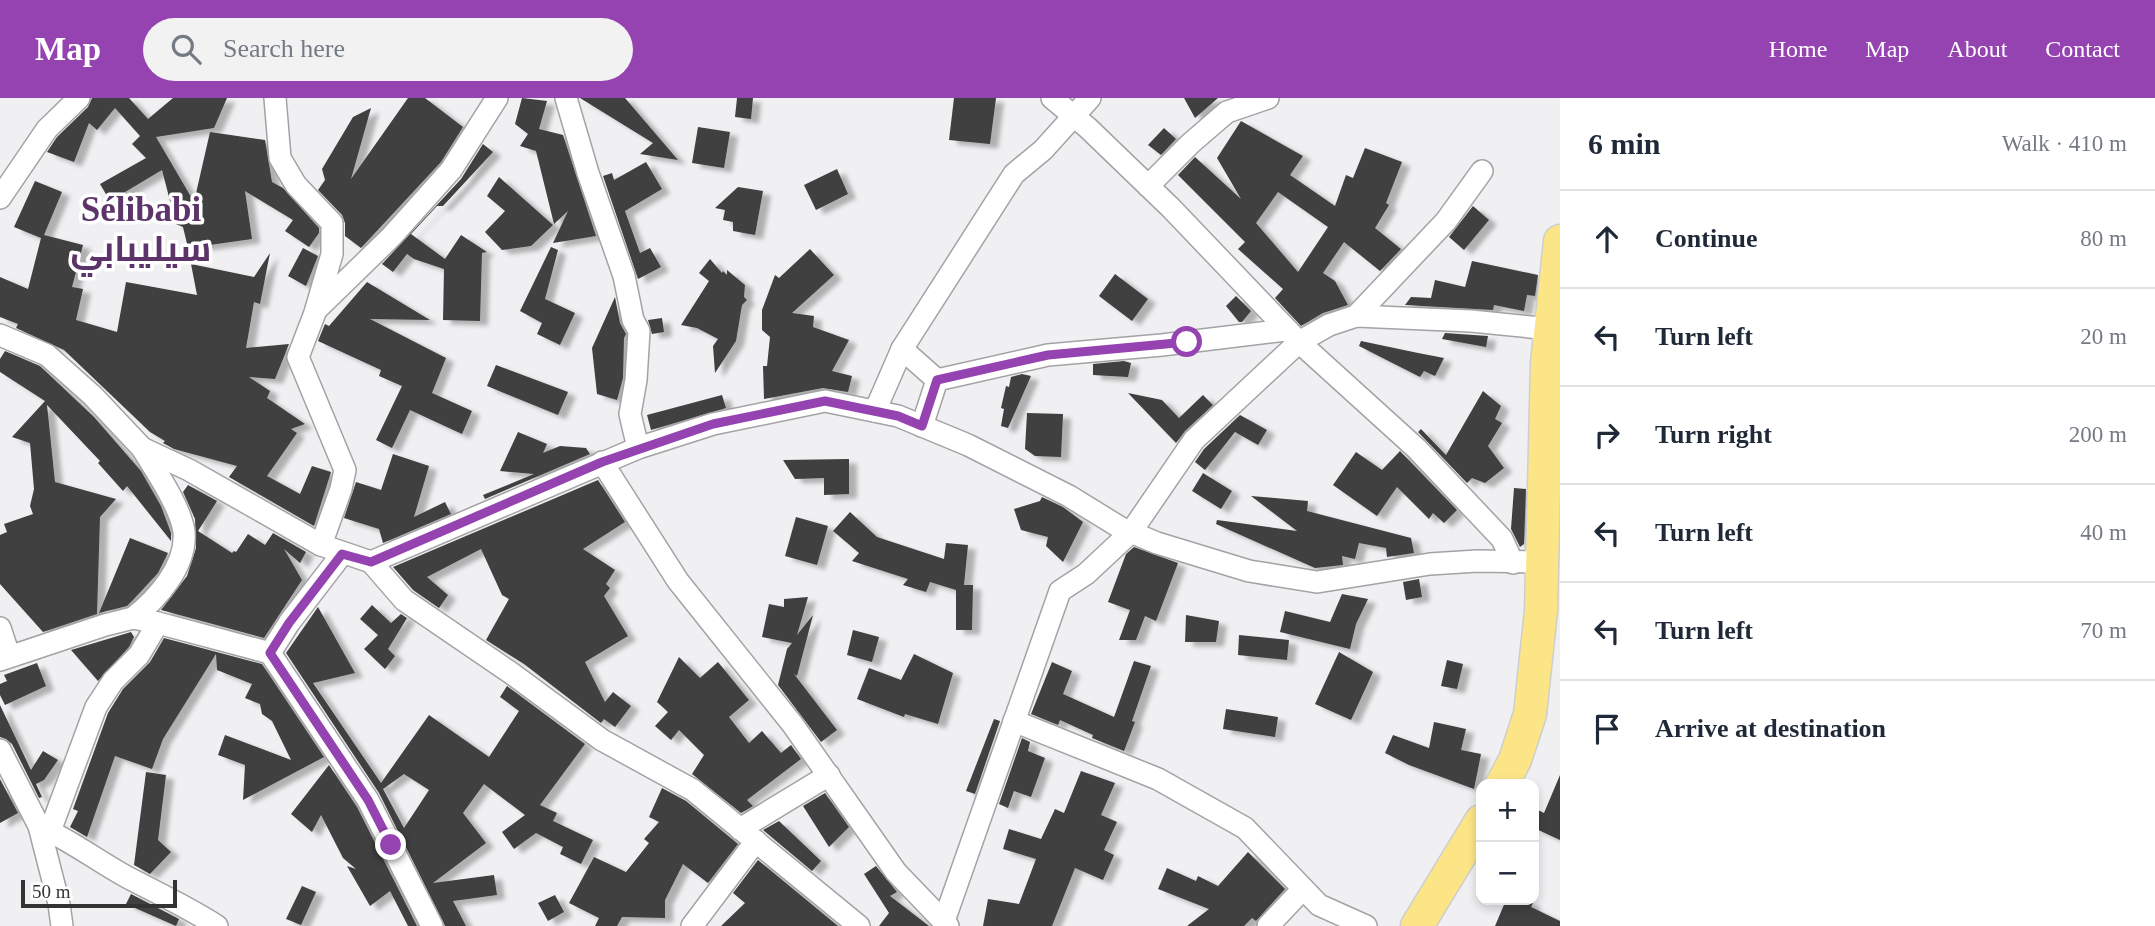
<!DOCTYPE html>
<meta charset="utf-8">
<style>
:root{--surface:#fff;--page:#f2f2f3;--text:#1f2937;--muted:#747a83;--line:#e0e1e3;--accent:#9643b2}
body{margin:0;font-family:"Times New Roman",Cairo,serif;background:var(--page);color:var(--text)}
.controls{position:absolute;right:21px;bottom:21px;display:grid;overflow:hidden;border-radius:14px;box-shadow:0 4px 10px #0003}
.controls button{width:63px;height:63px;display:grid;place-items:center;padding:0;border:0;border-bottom:2px solid var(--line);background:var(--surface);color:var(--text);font:35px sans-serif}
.scale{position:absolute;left:21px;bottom:18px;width:156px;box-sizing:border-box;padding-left:7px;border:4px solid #333334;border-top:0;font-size:19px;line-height:24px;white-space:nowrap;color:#333334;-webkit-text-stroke:5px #fff;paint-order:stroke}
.stop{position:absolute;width:21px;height:21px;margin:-16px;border:5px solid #9643b2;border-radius:50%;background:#fff}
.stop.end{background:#9643b2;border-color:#fff;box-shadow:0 2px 7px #0008}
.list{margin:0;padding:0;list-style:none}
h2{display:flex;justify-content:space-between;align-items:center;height:91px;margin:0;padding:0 28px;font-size:30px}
h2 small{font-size:23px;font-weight:400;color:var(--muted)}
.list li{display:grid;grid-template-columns:46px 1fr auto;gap:21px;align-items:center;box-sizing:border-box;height:98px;padding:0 28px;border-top:2px solid var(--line)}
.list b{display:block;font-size:26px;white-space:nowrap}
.list em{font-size:23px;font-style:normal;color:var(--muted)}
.icon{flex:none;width:38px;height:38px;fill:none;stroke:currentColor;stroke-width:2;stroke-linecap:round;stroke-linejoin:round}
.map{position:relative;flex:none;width:1560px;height:828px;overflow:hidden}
header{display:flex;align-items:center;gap:42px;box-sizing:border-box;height:98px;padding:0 35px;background:var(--accent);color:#fff}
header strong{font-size:33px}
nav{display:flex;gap:38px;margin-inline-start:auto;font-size:24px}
.search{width:490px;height:63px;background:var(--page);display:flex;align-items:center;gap:18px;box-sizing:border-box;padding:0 24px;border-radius:38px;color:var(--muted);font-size:26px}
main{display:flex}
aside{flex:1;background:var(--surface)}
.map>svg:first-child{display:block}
.building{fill:#3f3f41;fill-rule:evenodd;filter:url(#shadow)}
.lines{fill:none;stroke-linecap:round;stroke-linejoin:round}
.street-casing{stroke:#a3a3a5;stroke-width:24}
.primary-casing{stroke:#cecece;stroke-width:35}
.street{stroke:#fff;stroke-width:21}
.primary{stroke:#fce587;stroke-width:32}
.route{stroke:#9643b2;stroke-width:9}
.labels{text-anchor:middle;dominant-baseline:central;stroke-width:7;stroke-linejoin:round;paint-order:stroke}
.town-label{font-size:35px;font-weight:bold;fill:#5c346a;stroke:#fff}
</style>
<header>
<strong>Map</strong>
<div class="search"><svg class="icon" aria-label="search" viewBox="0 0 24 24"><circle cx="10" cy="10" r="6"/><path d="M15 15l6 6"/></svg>Search here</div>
<nav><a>Home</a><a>Map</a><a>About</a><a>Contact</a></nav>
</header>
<main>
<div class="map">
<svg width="1560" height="828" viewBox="0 0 1560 828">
<defs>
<filter id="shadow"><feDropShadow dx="8" dy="4.5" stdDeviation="2" flood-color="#0004"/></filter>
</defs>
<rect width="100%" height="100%" fill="#f0f0f2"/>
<g class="building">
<path d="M92,0H129L148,21L173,0H227L214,30L156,39L194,104L210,34L265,42L272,84L283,90L319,130V135L309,149L285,133L293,122L245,93L252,141L188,150L183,129L176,126L162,72L110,103L100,86L146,60L132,46L140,38L115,10L97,32L89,25L74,64L47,54L57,39L88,9Z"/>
<path d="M408,0H425L463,29L441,64L361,150L345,138V125L342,117L318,92L325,82L322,71L353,19L371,10L351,81Z"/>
<path d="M522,0L547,3L539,31L563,37L596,138L553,145L568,113L554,126L536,53L520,48L528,36L515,26Z"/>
<path d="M580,0H625L678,62L640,56L653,45Z"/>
<path d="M737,0H753L751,21L735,19Z"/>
<path d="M954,0H996L990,46L949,42Z"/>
<path d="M1184,0H1218L1195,20Z"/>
<path d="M1241,23L1303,58L1290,77L1335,108L1346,77L1353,80L1365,50L1402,64L1386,105L1389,107L1375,130L1401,151L1380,173L1344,144L1323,175L1335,183L1348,207L1323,215L1301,228L1275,200L1283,191L1238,151L1245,144L1178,77L1195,59L1241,101L1217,60ZM1278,94L1328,129L1298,174L1256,125Z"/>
<path d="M698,29L730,34L724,70L692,65Z"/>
<path d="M1164,30L1176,41L1161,57L1148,47Z"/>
<path d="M483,46L493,54L443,108H437L411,136L445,161L461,137L487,154L482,155L480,223L443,222L444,171L414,161L407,156L393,174L382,166L461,81Z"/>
<path d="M646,64L662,91L625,113L640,155L650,150L661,169L638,181L603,78L612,75L614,82Z"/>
<path d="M837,71L848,96L816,112L804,87Z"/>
<path d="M499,79L553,127L531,148L502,152L485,134L505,113L487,98Z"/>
<path d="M35,83L62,94L44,137L83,147L72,189L83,191L76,222L117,234L126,184L197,197L191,166L254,179L270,155L260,206L254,204L246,250L289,246L275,281L249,279L270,293L267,300L305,326L291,331L297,335L267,378L300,396L312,368L331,374L314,428L229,379L237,368L174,351L163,345L165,343L150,334L64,252L16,230L18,226L0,219V179L28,191L41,140L14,129Z"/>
<path d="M738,89L763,93L755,137L733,133V124L723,122L725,112L715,110Z"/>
<path d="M1473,108L1489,122L1464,152L1449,139Z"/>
<path d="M551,149L558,152L545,201L575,215L560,247L537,236L542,225L520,213Z"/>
<path d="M303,150L318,158L306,188L288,178Z"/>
<path d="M810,151L834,177L792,215L814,218L813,229L849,242L832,273L852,278L848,294L823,290L764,301L763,268H767L770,239L762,232V212L775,177L779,180Z"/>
<path d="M710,161L722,175L723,173L727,177V172L745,187L744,199L747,202L742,207L736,243L715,275L713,248L718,241L697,230L681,227L709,183L699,175Z"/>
<path d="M1472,163L1538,177L1535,198L1527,197L1524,213L1494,207L1493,212L1405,207L1411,199L1431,200L1435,182L1465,189Z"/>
<path d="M1115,176L1148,201L1132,223L1099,198Z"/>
<path d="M367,184L430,222L370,221L446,260L432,295L472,313L462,336L410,312L392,350L376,342L402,288L379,278L381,272L318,243L325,226L329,228Z"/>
<path d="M1236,198L1251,213L1242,224H1239L1226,208Z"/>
<path d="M615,199L620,225L626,236L624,240L623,280L617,302L597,296L592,250Z"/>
<path d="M662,220L664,234L652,236L648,222Z"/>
<path d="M1445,235L1488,238L1486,249L1442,241Z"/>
<path d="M1361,243L1418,255L1444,260L1435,278L1424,273L1420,279L1359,248Z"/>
<path d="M5,253L40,268L94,319L141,373L161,408L171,435V443L127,388L123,393L98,365L100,363L47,307L55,384L116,401L100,419L97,516L43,534L0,486V437L7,434L4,426L33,416L30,408L34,391L30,345L12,339L45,303L0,274V261Z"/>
<path d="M1124,263L1131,265L1128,279L1093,277V266Z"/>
<path d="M496,267L568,294L558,317L487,288Z"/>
<path d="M1022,276L1031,278L1008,330L1001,328L1004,311L1001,310L1006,288L1009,289L1011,279Z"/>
<path d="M1483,293L1501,308L1495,321L1502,325L1488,348L1504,370L1485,385L1472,380L1467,385L1418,334L1421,331L1446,357Z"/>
<path d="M1128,295L1162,302L1179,320L1203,297L1213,307L1185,333L1176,345Z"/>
<path d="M722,297L726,310L651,332L647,317Z"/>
<path d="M1027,315L1063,316L1061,359L1035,358L1025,351Z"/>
<path d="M1240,317L1267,332L1258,347L1235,334L1205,372L1195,364L1204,351Z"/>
<path d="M518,334L547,346L543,355L560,348L586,350L590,356L485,401L483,397L534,376L500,373Z"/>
<path d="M1400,353L1457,412L1444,425L1433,415L1429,421L1397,389L1377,418L1333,387L1356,354L1382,372Z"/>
<path d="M393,356L429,368L414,419L445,404L451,416L383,445L379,431L344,420L356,384L381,392Z"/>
<path d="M849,361V396L824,397V380L795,381L783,362Z"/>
<path d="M1203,375L1232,393L1221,411L1192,393Z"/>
<path d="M598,382L625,424L583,451L615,472L606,486L610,490L604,498L628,538L585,564L605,604L613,594L631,608L615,629L604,621L601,625L524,566L486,542L509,501L502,497L481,451L427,479L448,497L439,510L413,492L393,469Z"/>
<path d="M188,387L217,403L198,433L232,455L234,453L236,454L248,436L265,447L273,435L306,454L300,465L284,451L302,482L264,540L161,512L187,478L196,450L195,421L183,394Z"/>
<path d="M1514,390L1526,391L1524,446L1520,449L1511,431Z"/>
<path d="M1251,398L1308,403L1307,413L1411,440L1414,455L1387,459L1386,450L1359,445L1355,461L1342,458L1343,467L1315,470L1216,426L1217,422L1297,433Z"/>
<path d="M1042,399L1063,409L1083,424L1063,464L1046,448L1048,439L1021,432L1014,411L1040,403Z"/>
<path d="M850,414L877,439L944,461L946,445L968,447L964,487H973L972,532H956V492L930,484L926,494L903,487L908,481L852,463L859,455L833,433Z"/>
<path d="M796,419L828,428L817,467L785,458Z"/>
<path d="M130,440L168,455L158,475L133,502L127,508L99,515Z"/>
<path d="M1134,449L1178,465L1156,523L1145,518L1136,542H1119L1130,512L1108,504L1126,456Z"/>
<path d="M1419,481L1422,499L1406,502L1403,484Z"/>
<path d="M1342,496L1368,501L1356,526L1350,551L1280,534L1285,513L1330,524Z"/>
<path d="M808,499L797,537L813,517L797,578L794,576L837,632L821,644L778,587L787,551L792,545L762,539L769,506L784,509V501Z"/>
<path d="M372,507L391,525L401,516L417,527L407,520L388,551L395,558L385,571L364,551L378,537L360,521Z"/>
<path d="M318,509L355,575L313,585L381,685L429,617L489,659L519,613L500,599L507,588L585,646L540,707L557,715L553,723L593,742L581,766L560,756L563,749L536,735L514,751L502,734L525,717L484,686L463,715L486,745L433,785L494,777L497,797L453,803L466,828H445L379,695L286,555ZM404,676L429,692L404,730L383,691Z"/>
<path d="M1186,517L1219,523L1216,544H1185Z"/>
<path d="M853,532L879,539L872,564L847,557Z"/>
<path d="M131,534L134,539L129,549L98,583L71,552Z"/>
<path d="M1239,537L1289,542L1287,562L1238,557Z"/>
<path d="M164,540L262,566L324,659L243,702L245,667L218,657L225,637L291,662L272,623L262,616L260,606L245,600L252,586L217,572L216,556L163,641L152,671L115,658L87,739L70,729L78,713L73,711L108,615L123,591L150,564Z"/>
<path d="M1339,554L1373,574L1351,622L1315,606Z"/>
<path d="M914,556L953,575L938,626L905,616L904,619L857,601L869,570L901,582Z"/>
<path d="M679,559L700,580L718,564L749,602L729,619L749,645L762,633L781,655L791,647L801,661L747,702L753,708L741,715L692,676L704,657L679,632L671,642L655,628L668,614L657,604Z"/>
<path d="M1447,562L1463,566L1457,591L1441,588Z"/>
<path d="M1134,563L1151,568L1132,623L1135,624L1124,653L1092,640L1093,637L1060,622L1058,627L1031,616L1052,564L1072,573L1063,596L1114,619Z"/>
<path d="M37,565L46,588L5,607L0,597V586L7,583L4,577Z"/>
<path d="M0,607L31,672L43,653L58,662L44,682L36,686L42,699L39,700L12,646L6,641L0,639Z"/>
<path d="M1226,611L1278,619L1275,639L1223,631Z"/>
<path d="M994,621L1000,623L975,696L966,693Z"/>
<path d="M1434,624L1466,631L1461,652L1481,656L1474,691L1409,667L1385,655L1393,637L1429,650Z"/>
<path d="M1022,640L1030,644L1028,653L1045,660L1031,699L1014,693L1008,710L999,706Z"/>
<path d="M329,667L357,709L417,828H408L390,793L370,808L347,768L356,771L343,760L321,717L312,734L291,716Z"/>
<path d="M1081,673L1115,685L1101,717L1117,724L1104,752L1114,757L1103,782L1075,770L1052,828H983L988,801L1019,806L1036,761L1003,751L1009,731L1041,741L1055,711L1064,715Z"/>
<path d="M146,674L166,677L158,742L171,754L150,776L134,767Z"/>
<path d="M1560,677V742L1534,730V710L1544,715Z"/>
<path d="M0,681L18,715L0,725Z"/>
<path d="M662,690L686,703L738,746L708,785L683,766L665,802V820L622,819L617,828H595L599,820L569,805L594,759L626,774L649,745L644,741L659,724L649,719Z"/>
<path d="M825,695L849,729L829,749L803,708Z"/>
<path d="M779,723L821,763L812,773L763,732Z"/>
<path d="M1248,754L1285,791L1256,823L1252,820L1244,828H1187L1209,811L1158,791L1167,770L1196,783L1198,778L1218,788Z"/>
<path d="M758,762L838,828H721L745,805L733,795Z"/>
<path d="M876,768L897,794L890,798L929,828H879L889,815L864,776Z"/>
<path d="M302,788L316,794L301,827L286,821Z"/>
<path d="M131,796L179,821L176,828L126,806Z"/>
<path d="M555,797L564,814L548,823L538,805Z"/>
<path d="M1506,802H1524L1533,805L1531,809L1560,823V828H1495Z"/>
</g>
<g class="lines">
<defs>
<g id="street">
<path d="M275,0L280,60L296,87L332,125V156L316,211"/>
<path d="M566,0L588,75L624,178L633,222L639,233L636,282L630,316L638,350"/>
<path d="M1052,0L1088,30L1171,110L1299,244L1417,351L1502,441L1513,465"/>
<path d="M1148,88L1191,45L1227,14L1268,0"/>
<path d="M0,100L47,31L79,0"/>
<path d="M1356,218L1446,123L1482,73"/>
<path d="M0,237L47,257L93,298L142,350L189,372L321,447L371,464L404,502L511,575L602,642L693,692L859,828"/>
<path d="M902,251L937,282"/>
<path d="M875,313L902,251L1014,76L1043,52L1090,0"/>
<path d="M922,328L937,282L1048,257L1162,247L1286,232"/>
<path d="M602,364L678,483L793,627L896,774L948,828"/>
<path d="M321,447L341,391L345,372L298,259L316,212L391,139L451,72L497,0"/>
<path d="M342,456L289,525L270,555L368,702L432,828"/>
<path d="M371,464L638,350L713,326L825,303L898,318L968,347L1069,398L1121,430L1157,445L1249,473L1317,484L1430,466L1477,463L1544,464"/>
<path d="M133,520C157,501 187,468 184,434C181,409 155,372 142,350"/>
<path d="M0,530L9,557"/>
<path d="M0,562L105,527L133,520L158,525L270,555"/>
<path d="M1014,623L1158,681L1245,730L1319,807L1366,828"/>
<path d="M0,652L39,728L59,806L62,828"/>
<path d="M39,728C70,742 96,762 125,778C157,795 186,808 217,828"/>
<path d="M740,731L829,677"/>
<path d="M50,733L96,609L113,583L139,557L158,525"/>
<path d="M944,823L1060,493L1086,476L1131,434L1194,342L1299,244L1329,227L1356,218L1471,223L1560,232"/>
<path d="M692,828L756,743"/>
<path d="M1268,828L1303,791"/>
</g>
<g id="primary">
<path d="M1502,686L1515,662L1530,616L1541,513L1547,265L1560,143"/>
<path d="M1417,828L1481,723"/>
</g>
</defs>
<use href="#street" class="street-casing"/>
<use href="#primary" class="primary-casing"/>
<use href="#street" class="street"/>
<use href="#primary" class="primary"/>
</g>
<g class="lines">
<path class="route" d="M391,747L368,702L270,555L289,525L342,456L371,464L602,364L713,326L825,303L898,318L922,328L937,282L1048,257L1187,244"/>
</g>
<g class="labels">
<g class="town-label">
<text x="141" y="111">Sélibabi<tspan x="141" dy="40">سيليبابي</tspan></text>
</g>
</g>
</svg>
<div class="controls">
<button>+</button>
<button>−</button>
</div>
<div class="scale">50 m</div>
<div class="stop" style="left:1187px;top:244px"></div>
<div class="stop end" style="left:391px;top:747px"></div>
</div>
<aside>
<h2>6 min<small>Walk · 410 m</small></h2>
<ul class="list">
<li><svg class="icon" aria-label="ahead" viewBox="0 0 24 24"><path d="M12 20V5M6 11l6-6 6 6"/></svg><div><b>Continue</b></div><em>80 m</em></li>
<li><svg class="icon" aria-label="left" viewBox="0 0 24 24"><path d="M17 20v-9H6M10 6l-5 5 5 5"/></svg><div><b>Turn left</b></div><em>20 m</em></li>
<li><svg class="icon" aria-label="right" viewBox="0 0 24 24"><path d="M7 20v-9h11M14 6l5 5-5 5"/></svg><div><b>Turn right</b></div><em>200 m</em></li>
<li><svg class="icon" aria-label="left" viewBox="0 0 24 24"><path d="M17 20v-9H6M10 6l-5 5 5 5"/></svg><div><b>Turn left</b></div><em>40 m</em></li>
<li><svg class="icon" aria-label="left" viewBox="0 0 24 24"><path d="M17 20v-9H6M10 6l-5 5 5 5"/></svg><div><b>Turn left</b></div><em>70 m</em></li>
<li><svg class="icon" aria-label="arrive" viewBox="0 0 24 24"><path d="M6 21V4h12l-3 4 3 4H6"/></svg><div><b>Arrive at destination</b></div></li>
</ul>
</aside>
</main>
